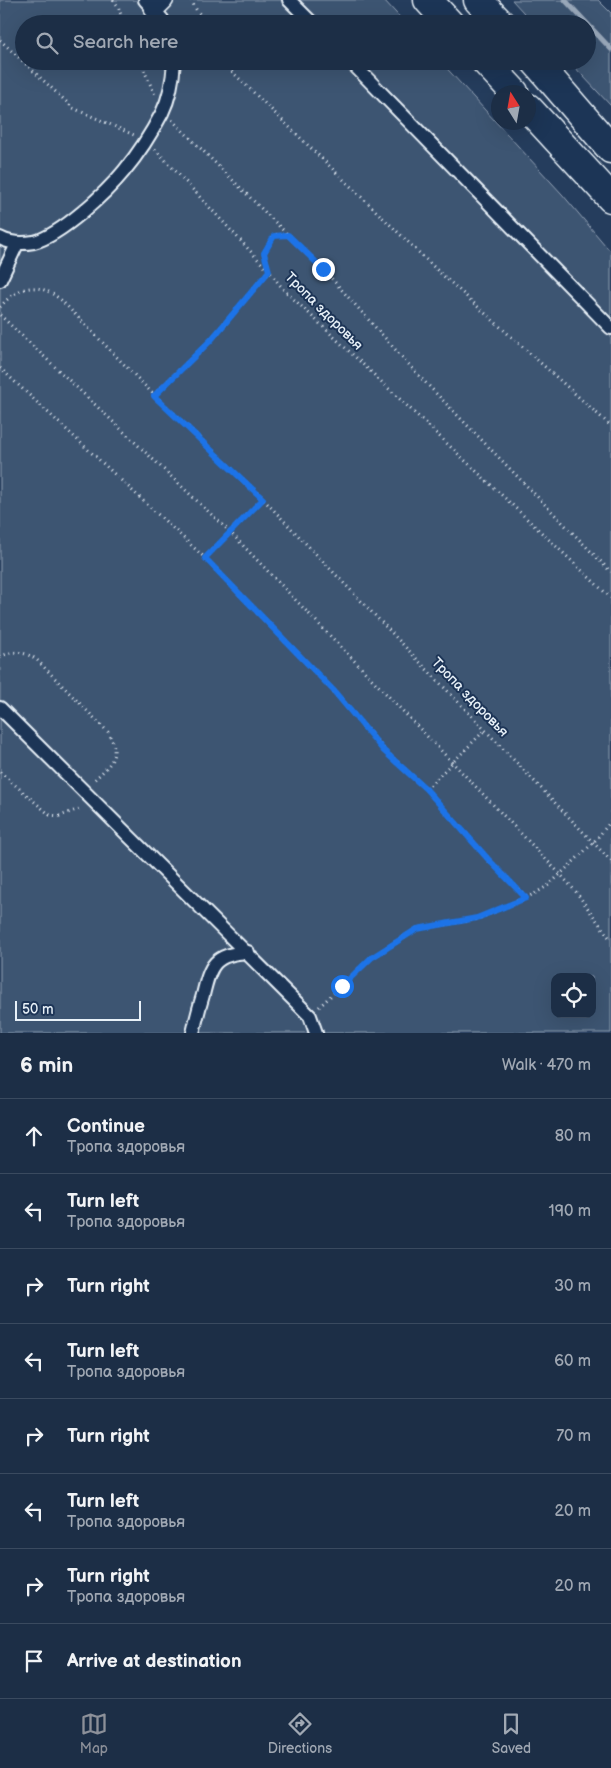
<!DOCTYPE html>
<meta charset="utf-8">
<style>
:root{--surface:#1c2e46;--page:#293a51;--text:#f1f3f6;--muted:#a0a8b3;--line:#3a4a5f;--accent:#8c9099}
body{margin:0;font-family:"Balsamiq Sans",sans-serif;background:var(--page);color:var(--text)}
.controls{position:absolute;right:15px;bottom:15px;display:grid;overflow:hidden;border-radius:10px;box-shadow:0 5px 20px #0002}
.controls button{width:45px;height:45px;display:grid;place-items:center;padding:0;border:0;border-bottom:1px solid var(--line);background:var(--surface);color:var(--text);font:25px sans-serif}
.compass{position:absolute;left:491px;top:85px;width:45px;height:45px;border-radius:50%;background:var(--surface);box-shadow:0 5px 20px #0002;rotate:349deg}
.scale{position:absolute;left:15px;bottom:12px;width:126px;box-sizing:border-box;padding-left:5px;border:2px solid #e8f1f8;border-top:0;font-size:14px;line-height:18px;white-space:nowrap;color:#e8f1f8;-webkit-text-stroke:4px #1d3557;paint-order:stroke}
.stop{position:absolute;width:15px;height:15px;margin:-11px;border:4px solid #1a73e8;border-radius:50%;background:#fff}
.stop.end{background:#1a73e8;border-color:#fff;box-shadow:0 1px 5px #0008}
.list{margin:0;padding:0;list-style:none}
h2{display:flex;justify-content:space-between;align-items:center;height:65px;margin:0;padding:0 20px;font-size:21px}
h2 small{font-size:16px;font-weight:400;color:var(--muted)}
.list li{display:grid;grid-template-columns:32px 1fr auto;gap:15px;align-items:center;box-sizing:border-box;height:75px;padding:0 20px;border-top:1px solid var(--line)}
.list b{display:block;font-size:19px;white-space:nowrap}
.list p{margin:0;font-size:16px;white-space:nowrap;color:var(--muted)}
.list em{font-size:16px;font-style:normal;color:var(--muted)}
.icon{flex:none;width:28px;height:28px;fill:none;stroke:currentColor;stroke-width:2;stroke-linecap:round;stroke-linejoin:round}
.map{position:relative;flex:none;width:611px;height:1033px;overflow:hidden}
.search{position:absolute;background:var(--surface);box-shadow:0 5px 20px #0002;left:15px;right:15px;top:15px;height:55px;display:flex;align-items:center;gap:12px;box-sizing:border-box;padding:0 18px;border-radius:28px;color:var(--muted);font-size:19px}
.sheet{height:665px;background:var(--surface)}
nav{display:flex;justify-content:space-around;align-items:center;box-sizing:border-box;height:70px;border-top:1px solid var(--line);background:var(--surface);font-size:14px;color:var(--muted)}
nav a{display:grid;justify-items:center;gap:2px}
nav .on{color:var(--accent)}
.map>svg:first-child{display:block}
.green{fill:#3e5472;stroke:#93a2b5;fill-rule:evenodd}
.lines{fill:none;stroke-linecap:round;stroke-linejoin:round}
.stream{stroke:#99a8ba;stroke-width:5}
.pedestrian-casing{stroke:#e8f1f8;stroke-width:16}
.minor-casing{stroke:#e8f1f8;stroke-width:21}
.primary-casing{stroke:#e8f1f8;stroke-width:31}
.path{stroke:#e8f1f8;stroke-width:3;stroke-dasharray:1 4;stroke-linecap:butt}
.pedestrian{stroke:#1d3557;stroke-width:12}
.minor{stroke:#1d3557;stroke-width:18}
.primary{stroke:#1d3557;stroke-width:28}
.route{stroke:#1a73e8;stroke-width:6}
.labels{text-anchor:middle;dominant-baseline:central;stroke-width:4;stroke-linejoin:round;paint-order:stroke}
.street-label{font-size:14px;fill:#e8f1f8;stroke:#1d3557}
</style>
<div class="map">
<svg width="611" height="1033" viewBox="0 0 611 1033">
<rect width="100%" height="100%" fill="#253d5d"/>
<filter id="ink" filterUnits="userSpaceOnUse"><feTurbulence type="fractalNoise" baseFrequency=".02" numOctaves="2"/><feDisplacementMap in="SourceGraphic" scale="10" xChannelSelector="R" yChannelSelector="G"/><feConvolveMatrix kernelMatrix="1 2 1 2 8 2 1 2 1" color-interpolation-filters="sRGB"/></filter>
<g filter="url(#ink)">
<g class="green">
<path d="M0,0H384L406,24H24V61H440L562,194L611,252V1033H0ZM555,977H592V1014H555Z"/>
<path d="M512,0H598L611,13V106L569,61H587V24H534Z"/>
</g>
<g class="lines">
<path class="stream" d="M565,0L611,49"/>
<defs>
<g id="pedestrian">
<path d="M145,0L162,19L164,24"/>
<path d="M289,0L313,24"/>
<path d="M350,61L611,328"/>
<path d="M0,238C11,244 22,244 34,242C61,235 106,193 124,171C139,153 151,134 162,113C170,97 173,79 174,61"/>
<path d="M0,280L17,244"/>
<path d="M0,708L302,1008L310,1016L316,1033"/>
<path d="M193,1033C196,1020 199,1008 203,995C210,965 214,954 248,952"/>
</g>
<path id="minor" d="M154,10L164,0"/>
<g id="primary">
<path d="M428,0L450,24"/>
<path d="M478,0L501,24"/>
<path d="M485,61L514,92"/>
<path d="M535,61L611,149"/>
<path d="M528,108L611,198"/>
</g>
</defs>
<use href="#pedestrian" class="pedestrian-casing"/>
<use href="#minor" class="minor-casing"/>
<use href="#primary" class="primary-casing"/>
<g class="path">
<path d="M113,0L118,6L124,24"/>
<path d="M191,0L197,11L209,24"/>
<path d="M0,40L73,108L134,135"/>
<path d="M140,61L155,95"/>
<path d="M221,61L439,272L611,426"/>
<path d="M172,120L288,235L323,269L420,377L611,572"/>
<path d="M155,149L267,269"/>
<path d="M287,235H274L264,253L269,271L283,289L611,598"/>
<path d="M0,307C19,285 38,281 61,300L154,395L263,499L611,861"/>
<path d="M0,315L230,532L561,875L576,892L611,940"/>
<path d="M0,368L205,558L333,690L385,751L426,789L488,859L526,897"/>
<path d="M154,395L211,340L269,271"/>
<path d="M205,558L263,499"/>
<path d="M0,657C13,650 23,651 36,659L108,732C122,756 110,765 93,781"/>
<path d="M0,772L50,815L60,816L82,808"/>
<path d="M426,789L486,729"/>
<path d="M319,1007L371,958L417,929L477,919L534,894L549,885L593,843L611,821"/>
</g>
<use href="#pedestrian" class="pedestrian"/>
<use href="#minor" class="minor"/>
<use href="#primary" class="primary"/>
</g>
</g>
<g class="lines" filter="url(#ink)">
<path class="route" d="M323,269L288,235L274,236L264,253L269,271L211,340L154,396L263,499L205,558L333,690L384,751L426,789L488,859L526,898L477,918L417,929L371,958L342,986"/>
</g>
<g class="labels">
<g class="street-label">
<text transform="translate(324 311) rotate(45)">Тропа здоровья</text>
<text transform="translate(470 697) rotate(46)">Тропа здоровья</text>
</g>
</g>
</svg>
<div class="controls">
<button><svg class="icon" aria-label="locate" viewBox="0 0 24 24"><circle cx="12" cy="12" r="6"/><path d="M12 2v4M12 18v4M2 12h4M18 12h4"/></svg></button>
</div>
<svg class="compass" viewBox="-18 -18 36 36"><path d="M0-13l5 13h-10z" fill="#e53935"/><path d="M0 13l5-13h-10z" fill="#a0a8b3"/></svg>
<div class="scale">50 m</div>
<div class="stop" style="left:342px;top:986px"></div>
<div class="stop end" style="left:323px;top:269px"></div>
<div class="search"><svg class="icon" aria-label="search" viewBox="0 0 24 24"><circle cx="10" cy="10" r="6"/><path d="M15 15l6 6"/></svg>Search here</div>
</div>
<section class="sheet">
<h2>6 min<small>Walk · 470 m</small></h2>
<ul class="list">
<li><svg class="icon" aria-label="ahead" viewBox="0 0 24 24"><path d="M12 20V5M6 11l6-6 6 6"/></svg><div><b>Continue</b><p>Тропа здоровья</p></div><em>80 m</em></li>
<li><svg class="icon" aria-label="left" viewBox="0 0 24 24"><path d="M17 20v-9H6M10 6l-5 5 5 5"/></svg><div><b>Turn left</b><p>Тропа здоровья</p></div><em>190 m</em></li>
<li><svg class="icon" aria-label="right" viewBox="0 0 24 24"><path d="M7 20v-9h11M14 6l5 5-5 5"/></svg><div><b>Turn right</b></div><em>30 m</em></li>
<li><svg class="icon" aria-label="left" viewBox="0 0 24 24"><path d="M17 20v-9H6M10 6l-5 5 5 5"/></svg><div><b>Turn left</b><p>Тропа здоровья</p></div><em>60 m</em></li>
<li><svg class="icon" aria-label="right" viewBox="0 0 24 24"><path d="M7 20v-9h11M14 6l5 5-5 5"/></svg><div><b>Turn right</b></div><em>70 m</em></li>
<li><svg class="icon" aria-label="left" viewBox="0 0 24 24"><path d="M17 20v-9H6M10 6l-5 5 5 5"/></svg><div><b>Turn left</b><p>Тропа здоровья</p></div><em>20 m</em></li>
<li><svg class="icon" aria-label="right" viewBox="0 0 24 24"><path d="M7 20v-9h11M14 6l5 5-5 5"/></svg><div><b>Turn right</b><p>Тропа здоровья</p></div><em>20 m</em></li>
<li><svg class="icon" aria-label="arrive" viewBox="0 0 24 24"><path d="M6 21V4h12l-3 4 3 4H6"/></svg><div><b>Arrive at destination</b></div></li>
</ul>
</section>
<nav>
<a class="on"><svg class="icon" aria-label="map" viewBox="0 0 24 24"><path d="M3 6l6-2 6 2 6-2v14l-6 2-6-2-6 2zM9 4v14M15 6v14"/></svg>Map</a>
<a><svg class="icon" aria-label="directions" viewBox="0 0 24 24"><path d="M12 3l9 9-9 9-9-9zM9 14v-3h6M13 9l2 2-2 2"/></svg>Directions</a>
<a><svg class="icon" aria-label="saved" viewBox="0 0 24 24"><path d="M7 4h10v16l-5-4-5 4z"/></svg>Saved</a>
</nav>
